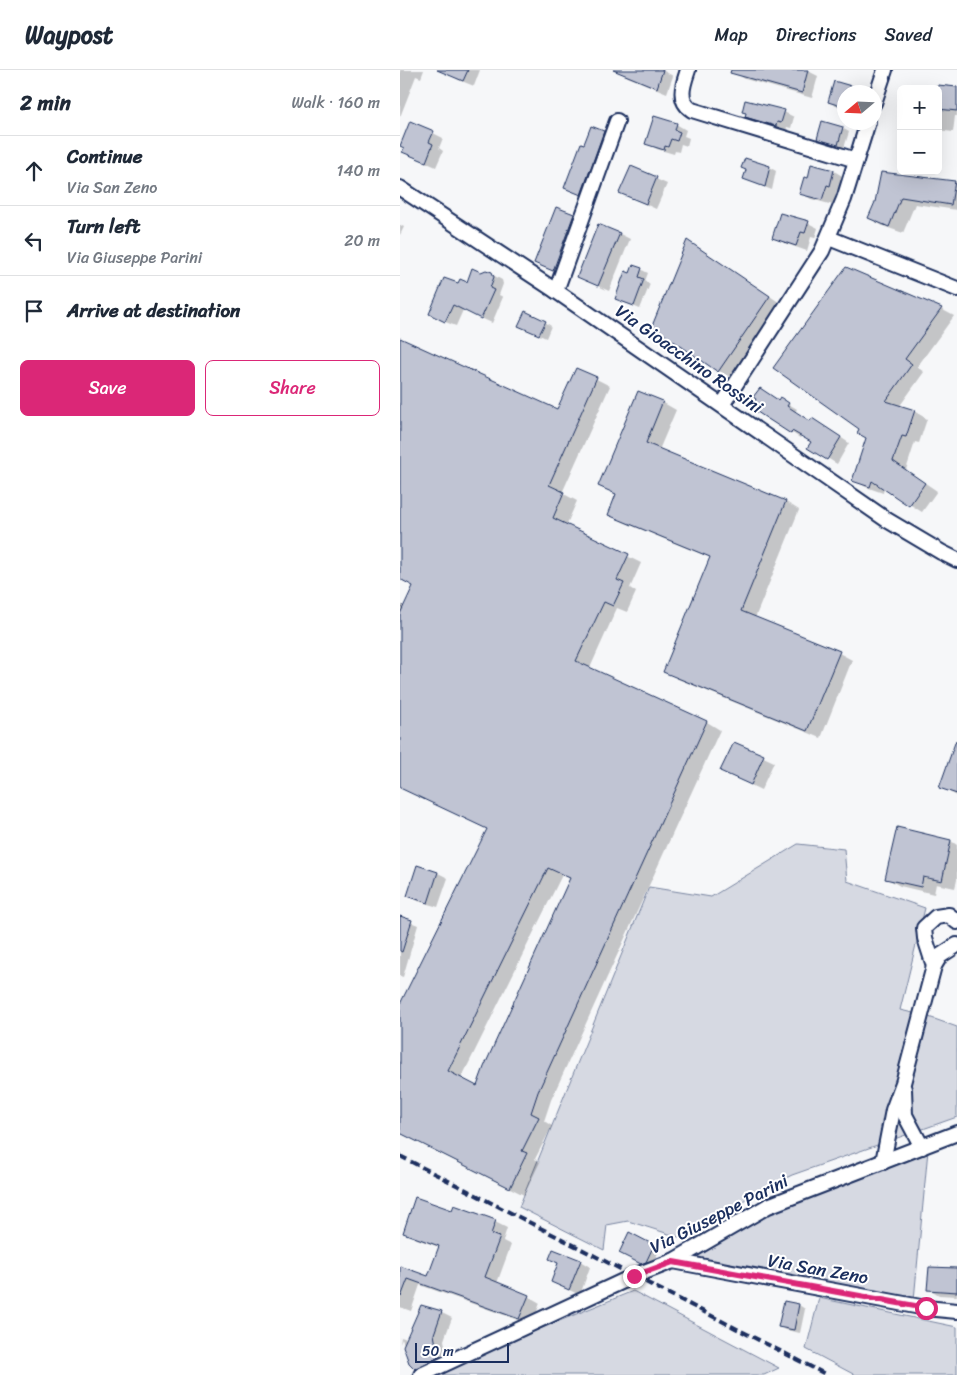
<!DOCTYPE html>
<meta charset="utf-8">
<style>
:root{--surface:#fff;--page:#f6f6f7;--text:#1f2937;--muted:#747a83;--line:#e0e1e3;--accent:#db2777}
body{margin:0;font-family:Sriracha,sans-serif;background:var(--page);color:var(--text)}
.controls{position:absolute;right:15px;top:15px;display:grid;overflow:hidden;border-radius:8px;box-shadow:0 5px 20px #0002}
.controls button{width:45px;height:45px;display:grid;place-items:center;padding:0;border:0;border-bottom:1px solid var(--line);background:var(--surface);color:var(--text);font:25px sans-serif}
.compass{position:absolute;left:437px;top:15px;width:45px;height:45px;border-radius:50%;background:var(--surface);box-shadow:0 5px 20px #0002;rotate:251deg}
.scale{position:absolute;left:15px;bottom:12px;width:94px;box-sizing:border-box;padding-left:5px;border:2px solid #1b2f5e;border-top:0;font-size:14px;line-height:18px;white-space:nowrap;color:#1b2f5e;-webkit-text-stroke:4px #fff;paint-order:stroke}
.stop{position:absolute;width:15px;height:15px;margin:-11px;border:4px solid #db2777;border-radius:50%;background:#fff}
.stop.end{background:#db2777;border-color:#fff;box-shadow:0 1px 5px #0008}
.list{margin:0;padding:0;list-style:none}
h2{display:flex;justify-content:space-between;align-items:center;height:65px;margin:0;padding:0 20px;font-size:21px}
h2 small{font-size:16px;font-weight:400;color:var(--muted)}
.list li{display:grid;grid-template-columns:32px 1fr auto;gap:15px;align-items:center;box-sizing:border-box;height:70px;padding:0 20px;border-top:1px solid var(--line)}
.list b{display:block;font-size:19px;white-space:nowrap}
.list p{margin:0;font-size:16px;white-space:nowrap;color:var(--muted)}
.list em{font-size:16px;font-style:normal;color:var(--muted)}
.actions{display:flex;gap:10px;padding:15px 20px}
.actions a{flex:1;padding:11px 0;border:1px solid var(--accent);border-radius:8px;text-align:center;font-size:18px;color:var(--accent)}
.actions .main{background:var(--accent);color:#fff}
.icon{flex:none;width:28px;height:28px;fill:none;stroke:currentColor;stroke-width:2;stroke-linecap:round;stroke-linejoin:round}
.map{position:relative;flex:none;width:557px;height:1305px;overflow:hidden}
header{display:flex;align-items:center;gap:30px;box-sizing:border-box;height:70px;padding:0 25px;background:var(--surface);border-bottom:1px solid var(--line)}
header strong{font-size:24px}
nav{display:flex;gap:28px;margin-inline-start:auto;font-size:18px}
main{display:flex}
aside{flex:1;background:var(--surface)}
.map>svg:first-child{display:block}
.green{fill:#d6d9e2;stroke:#7884a0}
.shadow{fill:#0003;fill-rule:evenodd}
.building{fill:#c0c4d3;stroke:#1b2f5e;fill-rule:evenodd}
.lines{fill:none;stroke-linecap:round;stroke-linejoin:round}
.minor-casing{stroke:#1b2f5e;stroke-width:18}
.minor{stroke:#fff;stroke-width:14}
.rail{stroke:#1b2f5e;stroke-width:4;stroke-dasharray:8 4;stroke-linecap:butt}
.route{stroke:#db2777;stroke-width:6}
.labels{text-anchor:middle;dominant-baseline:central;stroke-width:4;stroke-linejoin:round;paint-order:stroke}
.street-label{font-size:18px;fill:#1b2f5e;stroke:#fff}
</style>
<header>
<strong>Waypost</strong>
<nav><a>Map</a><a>Directions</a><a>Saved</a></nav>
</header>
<main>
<aside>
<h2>2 min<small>Walk · 160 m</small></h2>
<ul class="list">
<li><svg class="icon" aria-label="ahead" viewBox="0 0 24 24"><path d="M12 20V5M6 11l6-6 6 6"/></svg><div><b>Continue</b><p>Via San Zeno</p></div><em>140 m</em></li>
<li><svg class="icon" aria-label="left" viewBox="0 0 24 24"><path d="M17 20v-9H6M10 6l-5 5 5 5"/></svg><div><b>Turn left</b><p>Via Giuseppe Parini</p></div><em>20 m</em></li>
<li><svg class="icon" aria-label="arrive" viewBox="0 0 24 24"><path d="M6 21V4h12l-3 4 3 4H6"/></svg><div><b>Arrive at destination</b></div></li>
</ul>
<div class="actions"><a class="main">Save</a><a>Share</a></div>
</aside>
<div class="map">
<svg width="557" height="1305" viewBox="0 0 557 1305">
<rect width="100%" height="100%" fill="#f6f7f9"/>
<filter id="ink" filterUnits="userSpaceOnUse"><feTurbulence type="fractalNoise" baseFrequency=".02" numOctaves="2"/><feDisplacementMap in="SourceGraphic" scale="10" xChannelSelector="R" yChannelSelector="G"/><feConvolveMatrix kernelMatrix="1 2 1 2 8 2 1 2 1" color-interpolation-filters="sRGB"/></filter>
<g filter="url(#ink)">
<g class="green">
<path d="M398,774L444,779L447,811L525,838L500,940L526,946L557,957V1047L392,1105L350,1126L288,1170L228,1151L207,1155L204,1180L119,1137L249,817L311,827Z"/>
<path d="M528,1080L514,1230L291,1189L372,1139Z"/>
<path d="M233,1221L379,1298L364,1305H32L56,1293Z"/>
<path d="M419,1228L557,1257V1305H455L406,1279Z"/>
</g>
<g class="shadow">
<path d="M0,0H24L21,8L16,6L0,47Z"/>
<path d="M46,0H80L74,16L59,10L49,4Z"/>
<path d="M218,0H262L273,6L267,23L228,7L218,1Z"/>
<path d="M336,0H406L418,6L412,28L345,9L335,3Z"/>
<path d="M434,12L456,18L462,22H444V38L436,36L429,32Z"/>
<path d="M519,14L557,18V46H555L553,62L538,60V19H519Z"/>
<path d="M384,42L394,47L391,58L387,57L386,61L356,52L346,46Z"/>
<path d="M276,54L286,60L284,66L289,68L287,76L281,74L279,82L275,81L274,84L257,79L247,73Z"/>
<path d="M442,58L449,62L444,78L419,68Z"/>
<path d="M204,62L210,66L188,127L166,118Z"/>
<path d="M33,63L43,68L39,78L43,81L36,97L14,87Z"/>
<path d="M412,96L434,101L444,107L440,121L437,120L433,135L411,129L401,123L409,109Z"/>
<path d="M369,97L376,101L372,120L344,109Z"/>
<path d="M231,98L267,114L256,139L221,123Z"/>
<path d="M482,103L555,112L557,113V140L515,134L503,163L483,156L469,148L476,132Z"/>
<path d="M157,138L180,148L159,203L135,193Z"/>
<path d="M408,153L418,158L415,168L411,167L407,181L384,173L374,168Z"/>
<path d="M0,155L4,157L0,165Z"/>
<path d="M220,164L230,169L209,221L178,207Z"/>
<path d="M300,179L383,235L332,308L319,301Z"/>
<path d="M234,196L248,203L245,211L250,214L240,239L223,232Z"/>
<path d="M447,199L541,239L554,246L517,297L524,302L499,337L514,341L527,349L519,373L515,372L506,400L537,421L522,442L484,418L483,423L466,417L454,410L467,368L461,359Z"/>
<path d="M81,203L91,204L102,210L103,214L99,225L103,227L92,253L63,240L56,256L40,250L58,215L68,214Z"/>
<path d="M145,252L151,256L146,268L126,259Z"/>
<path d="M0,269L158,341L177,299L210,316L162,423L177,431L166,456L241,493L230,518L236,522L227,542L217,538L190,598L307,652L320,660L151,1030L144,1051L152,1056L135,1089L140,1092L124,1125L0,1063V936L89,759L0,718V534L5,536L14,516L0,509ZM162,805L171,809L78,1017L61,1009Z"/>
<path d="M380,329L397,339L395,342L411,352L421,354L449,373L437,394L409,377L412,371L402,365L400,368L352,337L379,331Z"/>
<path d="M262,332L276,340L259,380L386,432L399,440L355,548L439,583L452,590L421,668L278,609L264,601L311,488L223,452L209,444L217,425L200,416Z"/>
<path d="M557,670V726L540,717Z"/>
<path d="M334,673L374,692L361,720L322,701Z"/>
<path d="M551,771L557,775V810L555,818L536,814L534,824L500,816L486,808Z"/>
<path d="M18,796L38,803L48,808L38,837L18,831L8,825Z"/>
<path d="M0,848L18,855L3,907L0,906Z"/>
<path d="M53,1142L95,1152L107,1158L103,1171L111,1175L97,1213L128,1226L140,1233L132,1255L20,1215L11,1241L0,1237V1197L28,1208L39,1177L17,1169L5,1163Z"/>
<path d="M230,1164L260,1179L252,1195L249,1197L227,1186Z"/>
<path d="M180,1191L190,1197L180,1225L152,1212L159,1194Z"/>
<path d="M557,1200V1226L539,1225L529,1219Z"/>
<path d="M399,1235L405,1239L400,1263L386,1260L380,1257Z"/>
<path d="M21,1237L42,1243L52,1248L44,1270L48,1293L26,1304L10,1292L2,1269L0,1274L1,1267L7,1269Z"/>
</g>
<g class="building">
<path d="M37,0H68L63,11Z"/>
<path d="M213,0H263L257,18Z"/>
<path d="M331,0H408L402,23L330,3Z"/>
<path d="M434,11L465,20L464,22H444V37L428,32Z"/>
<path d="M538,15L557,17V41L538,39Z"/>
<path d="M345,30L385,40L381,53L377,52L376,56L345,47L346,43L342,42Z"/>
<path d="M254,46L277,53L275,60L280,62L277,71L271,69L268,77L265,76L264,80L245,74Z"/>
<path d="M10,51L34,61L29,72L33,74L26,92L2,82L4,78L0,76Z"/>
<path d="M422,51L443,57L438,75L417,69Z"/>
<path d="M191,56L204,61L181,125L164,118L181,73L184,74Z"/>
<path d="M345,88L370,96L365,117L343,109L346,100L341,98Z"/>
<path d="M411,94L434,100L430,116L427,115L422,130L399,124L404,107L408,108Z"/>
<path d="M231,96L257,107L246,134L219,123Z"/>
<path d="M481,102L555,111L551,135L501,127L489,157L468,148L475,132Z"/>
<path d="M156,137L174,144L153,201L134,193Z"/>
<path d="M380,143L409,151L405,163L401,162L396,176L372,168Z"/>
<path d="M198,154L220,163L198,216L177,207Z"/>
<path d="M287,170L370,226L318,302L252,256Z"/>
<path d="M233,195L242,198L239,207L244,209L234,236L215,229L225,201L230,203Z"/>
<path d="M446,197L542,238L505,289L512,294L486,331L515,340L506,367L502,366L493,391L525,413L509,436L472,411L470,417L452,411L466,368L457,363L459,359L373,298Z"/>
<path d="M72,198L81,202L86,200L92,202L94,207L90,218L94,220L81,249L53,235L45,252L29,244L44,208L58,213L60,209L67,212Z"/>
<path d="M125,241L146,251L139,265L118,256Z"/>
<path d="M0,268L157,339L176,298L197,307L149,415L164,422L153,448L229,484L217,510L224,513L213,536L204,532L176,591L307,651L138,1022L131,1043L139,1047L122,1081L127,1083L110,1118L0,1063V934L87,759L0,718V544L13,516L0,509ZM148,798L170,808L84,997L77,1016L48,1001Z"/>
<path d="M360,318L378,330L380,327L389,333L387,336L410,351L412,348L441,367L427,390L407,378L411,372L392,361L391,364L351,338L356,329L353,327Z"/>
<path d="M238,321L263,331L246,373L386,431L341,541L440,581L407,661L263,602L310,487L208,445L216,424L198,416Z"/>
<path d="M556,670L557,671V724L539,718Z"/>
<path d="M334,672L364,685L351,715L320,701Z"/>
<path d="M497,757L551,770L542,811L523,807L521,817L485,809Z"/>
<path d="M17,795L38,802L28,833L7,826Z"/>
<path d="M0,846L12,850L2,882L0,881Z"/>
<path d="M15,1127L52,1140L54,1135L96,1150L91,1164L100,1167L85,1207L129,1225L119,1249L8,1209L1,1227L0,1226V1196L28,1206L39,1176L3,1163Z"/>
<path d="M229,1162L254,1175L246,1192L241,1194L219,1183Z"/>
<path d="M153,1179L181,1190L169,1220L151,1212L158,1193L149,1189Z"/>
<path d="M529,1197L557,1198V1222L527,1220Z"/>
<path d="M384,1231L399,1234L394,1260L378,1257Z"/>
<path d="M21,1235L42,1241L34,1264L38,1287L15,1299L9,1293L3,1276Z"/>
</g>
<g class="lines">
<defs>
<g id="minor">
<path d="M288,0C283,15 277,30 292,40L456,90"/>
<path d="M474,33L485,0"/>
<path d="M0,118L156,221L487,450L541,482L557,490"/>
<path d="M429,168L557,219"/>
<path d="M156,221L217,51"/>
<path d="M322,335L422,181L444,129L468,52"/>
<path d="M534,896L525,868L524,858L536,847L549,845L557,852"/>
<path d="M504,1019L505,1045L522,1077"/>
<path d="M483,1092L493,1040L503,1013L534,896L540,886L557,875"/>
<path d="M273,1191L526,1238L557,1241"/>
<path d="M21,1305L234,1206L273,1191L368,1136L557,1063"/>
</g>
</defs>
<use href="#minor" class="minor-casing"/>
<use href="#minor" class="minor"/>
<path class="rail" d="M0,1086L427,1305"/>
</g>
</g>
<g class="lines" filter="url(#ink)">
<path class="route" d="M234,1206L273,1192L526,1238"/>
</g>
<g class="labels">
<g class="street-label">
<text transform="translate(289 289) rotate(35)">Via Gioacchino Rossini</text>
<text transform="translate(319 1144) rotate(-27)">Via Giuseppe Parini</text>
<text transform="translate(418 1199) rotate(10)">Via San Zeno</text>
</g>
</g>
</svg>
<div class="controls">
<button>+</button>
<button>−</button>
</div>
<svg class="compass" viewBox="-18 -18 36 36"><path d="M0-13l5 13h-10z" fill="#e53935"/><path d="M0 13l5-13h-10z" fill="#747a83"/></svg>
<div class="scale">50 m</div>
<div class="stop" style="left:526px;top:1238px"></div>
<div class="stop end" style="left:234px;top:1206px"></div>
</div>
</main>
